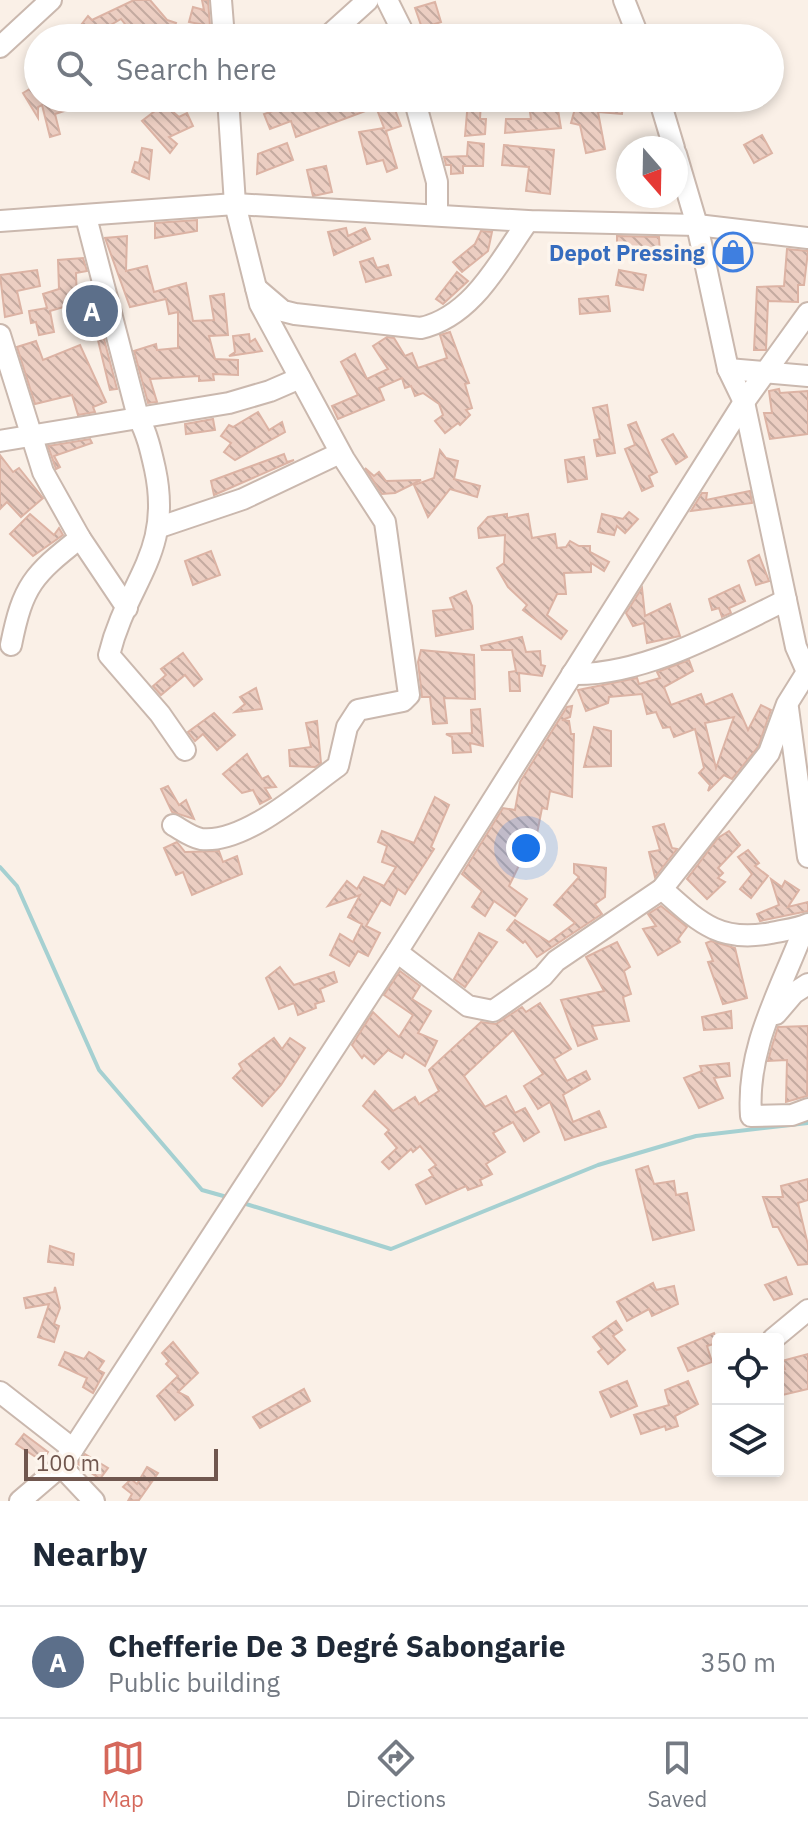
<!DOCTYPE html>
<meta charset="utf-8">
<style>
:root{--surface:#fff;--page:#f2f2f3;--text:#1f2937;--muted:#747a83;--line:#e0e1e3;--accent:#d5685b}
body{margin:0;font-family:"IBM Plex Sans",sans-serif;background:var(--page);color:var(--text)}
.controls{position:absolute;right:24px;bottom:24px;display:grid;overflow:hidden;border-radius:8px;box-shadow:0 4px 12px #0003}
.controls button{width:72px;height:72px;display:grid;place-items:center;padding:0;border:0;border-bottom:2px solid var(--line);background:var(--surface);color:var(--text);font:40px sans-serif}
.compass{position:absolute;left:616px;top:136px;width:72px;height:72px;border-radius:50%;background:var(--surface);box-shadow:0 4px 12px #0003;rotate:160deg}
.scale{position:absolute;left:24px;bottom:20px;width:194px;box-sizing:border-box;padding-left:8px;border:4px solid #70574f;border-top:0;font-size:22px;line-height:28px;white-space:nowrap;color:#70574f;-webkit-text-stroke:6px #fdf5ed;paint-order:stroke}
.you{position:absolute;left:526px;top:848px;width:28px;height:28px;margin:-20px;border:6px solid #fff;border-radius:50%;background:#1a73e8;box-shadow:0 0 0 12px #1a73e833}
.badge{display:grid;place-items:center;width:52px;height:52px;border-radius:50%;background:var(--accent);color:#fff;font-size:26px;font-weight:700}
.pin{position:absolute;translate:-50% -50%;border:4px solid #fff;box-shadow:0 2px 8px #0006}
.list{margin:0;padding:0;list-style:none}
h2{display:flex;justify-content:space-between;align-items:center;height:104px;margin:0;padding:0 32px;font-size:34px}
h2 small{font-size:26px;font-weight:400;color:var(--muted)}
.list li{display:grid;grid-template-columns:52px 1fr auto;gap:24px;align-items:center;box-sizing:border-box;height:112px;padding:0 32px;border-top:2px solid var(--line)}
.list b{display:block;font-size:30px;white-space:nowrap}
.list p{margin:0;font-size:26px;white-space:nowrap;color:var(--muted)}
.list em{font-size:26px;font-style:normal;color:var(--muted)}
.icon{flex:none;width:44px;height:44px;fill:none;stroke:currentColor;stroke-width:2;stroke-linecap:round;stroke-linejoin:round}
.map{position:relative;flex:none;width:808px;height:1501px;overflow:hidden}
.search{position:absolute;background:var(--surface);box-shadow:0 4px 12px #0003;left:24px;right:24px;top:24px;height:88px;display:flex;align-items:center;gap:20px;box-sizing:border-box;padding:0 28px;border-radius:44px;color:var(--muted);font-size:30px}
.sheet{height:216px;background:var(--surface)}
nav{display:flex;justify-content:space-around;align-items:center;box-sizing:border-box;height:112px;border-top:2px solid var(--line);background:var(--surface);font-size:22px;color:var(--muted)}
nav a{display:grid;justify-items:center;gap:4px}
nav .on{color:var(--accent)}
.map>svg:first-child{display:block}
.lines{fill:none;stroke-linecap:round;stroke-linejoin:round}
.stream{stroke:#a5d0d1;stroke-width:4}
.building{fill:url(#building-back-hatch);stroke:#dcb3a4;stroke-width:2;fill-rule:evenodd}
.minor-casing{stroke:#cab8ae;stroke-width:24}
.minor{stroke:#fff;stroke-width:20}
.labels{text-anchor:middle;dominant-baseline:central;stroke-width:7;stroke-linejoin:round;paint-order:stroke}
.shop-label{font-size:22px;font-weight:bold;fill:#366cbe;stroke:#fdf5ed;text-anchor:end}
</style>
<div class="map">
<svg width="808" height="1501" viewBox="0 0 808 1501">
<defs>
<pattern id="building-back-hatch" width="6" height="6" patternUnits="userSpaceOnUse" patternTransform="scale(2)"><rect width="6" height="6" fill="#eccec2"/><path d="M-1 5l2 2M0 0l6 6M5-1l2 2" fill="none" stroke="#c4aaa0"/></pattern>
</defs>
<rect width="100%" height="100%" fill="#faf0e7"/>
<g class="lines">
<g class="stream">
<path d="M0,867L17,886L99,1070L202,1190L227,1197"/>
<path d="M243,1203L391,1249L598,1165L696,1136L808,1123"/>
</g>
</g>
<g class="building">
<path d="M134,0H150L167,20L176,23L171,38H136L121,19L88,38H71L88,16L92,20Z"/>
<path d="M202,0H208L210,26L189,22L193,7L204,10Z"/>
<path d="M435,2L441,22L422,28L415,8Z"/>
<path d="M38,84V98L98,100L55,114L60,134L50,137L42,105L38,107V118L23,93Z"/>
<path d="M281,98H304L307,107L335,98H343L345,106L368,98H398L394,107L401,126L386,131L397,168L387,172L383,160L367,164L359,132L384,128L376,107L296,137L291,121L270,129L264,114L285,107Z"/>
<path d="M528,98H556L561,128L505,133L506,119H531Z"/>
<path d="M589,98L623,104L622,114L598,112L605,149L586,153L580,125L571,123L576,105L589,104Z"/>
<path d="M468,101H481L480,119H486L485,134L465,136Z"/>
<path d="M164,104L179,117L187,113L193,126L169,137L177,144L170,153L142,121Z"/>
<path d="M762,135L772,153L754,163L744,145Z"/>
<path d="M468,142L484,144L483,166H463V173L451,174V165H446L444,157L467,156Z"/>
<path d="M287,143L293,160L257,174L258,154Z"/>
<path d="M504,145L554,150L550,194L526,191L529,167L502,165Z"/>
<path d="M142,148L152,150L149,179L132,172L135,162L139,163Z"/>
<path d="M326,166L332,192L313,196L307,170Z"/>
<path d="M197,220V231L155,238V223Z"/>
<path d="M346,228L348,236L365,228L370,239L334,255L328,232Z"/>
<path d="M481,231L492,232L488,251L462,272L453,262L475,244Z"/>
<path d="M127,236L126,271L147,266L154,292L186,283L193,321L214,320L210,296L224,294L228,335L209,336L215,359L238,360V375L213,374L214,380L199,381V376L150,379L157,402L148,403L134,351L156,344L157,350L178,348V312L169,314L166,299L130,307L105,238Z"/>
<path d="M617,236L659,237L660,254L617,255Z"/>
<path d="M787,249L808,251L804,285H798V302L768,301L766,350H754L757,287L784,286Z"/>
<path d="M83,258L87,271L76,273L77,303L50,311L54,332L39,335L36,322L31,323L29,311L47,308L43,294L59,289L58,260Z"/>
<path d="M373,258L377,268L388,265L391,275L366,282L360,262Z"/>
<path d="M37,270L40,286L17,291L22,313L5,317L0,275Z"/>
<path d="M619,270L646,275L643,290L616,285Z"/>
<path d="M457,272L468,281L443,304L436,299Z"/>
<path d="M608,296L610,311L580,314L579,299Z"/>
<path d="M450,332L469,383L465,384L472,408L466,410L470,415L460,425L458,423L445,433L435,421L443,415L439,404L423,393L415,396L411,386L405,388L402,378L379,388L384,400L338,419L332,406L358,395L341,362L355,354L367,379L388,369L373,346L387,337L394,338L405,356L412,353L418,368L447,358L440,335Z"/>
<path d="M249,334L250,342L255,339L262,351L229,356L235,352L233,336Z"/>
<path d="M103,335L117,389L110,390L97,336Z"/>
<path d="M36,341L43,360L80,345L106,402L93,407L95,412L78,415L72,395L35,404L17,347Z"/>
<path d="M779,389L780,393L808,391V434L770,439L764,413H772L769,391Z"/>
<path d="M607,405L615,453L597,456L594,440L600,439L593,408Z"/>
<path d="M258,412L269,430L282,422L285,432L235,460L224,452L231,443L221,436L229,425L233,427Z"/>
<path d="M213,419L215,430L186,434L185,424Z"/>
<path d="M636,422L657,472L649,476L653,486L642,491L625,449L635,445L628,425Z"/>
<path d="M673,434L687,457L676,464L662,440Z"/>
<path d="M90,439L92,443L54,456L60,467L56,469L48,446Z"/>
<path d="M440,450L446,458L458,461L454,479L480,486L477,497L450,489L428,517L414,485L434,478Z"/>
<path d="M284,454L287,462L294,460L214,495L211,481Z"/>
<path d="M0,455L13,472L19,468L43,498L21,517L7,502L0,509Z"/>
<path d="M584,457L587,479L568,482L565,460Z"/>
<path d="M365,468L374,476L379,472L386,481L421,480L395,493L382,494Z"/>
<path d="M750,491L752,503L691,511L702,493H707L706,500Z"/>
<path d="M629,512L638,519L625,533L617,526L614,535L598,532L602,514L623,519Z"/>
<path d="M30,514L54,535L59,528L63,535L33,556L10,534Z"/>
<path d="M507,514V518L528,514L532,538L555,534L557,548L566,547L570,541L579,546H590V552L609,562L604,571L591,563V572L564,573L566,594H557L547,615L567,631L561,639L523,610L527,605L508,587L497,568L504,563L505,535L479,538L478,528L488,517Z"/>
<path d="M211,551L220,575L193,585L185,561Z"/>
<path d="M759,555L769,581L756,585L748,561Z"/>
<path d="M739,585L745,601L729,608L731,613L722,617L719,608L712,610L709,599Z"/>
<path d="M642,588L645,616L670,604L680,636L647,643L644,623L633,626L626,613Z"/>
<path d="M466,591L472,606L473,629L436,636L433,611L454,609L450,598Z"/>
<path d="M522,637L526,652L540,651L541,665L545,666L542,676L519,673L520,691H510L509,672L516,671L512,650H482L481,646Z"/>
<path d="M421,650L474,655L475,699L444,698L447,723L433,724L430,697H422L418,662Z"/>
<path d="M183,653L202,679L194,686L185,675L161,695L153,686L166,675L161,669Z"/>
<path d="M689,660L693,671L664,687L671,705L701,694L705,705L732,694L748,730L761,705L771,710L758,747L732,779L724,775L708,791L710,785L699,773L704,768L695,729L674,737L670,727L663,728L656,712L647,714L642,694L609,697L608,703L586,711L578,690L637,678L639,684L660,678L657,672ZM734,717L731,725L716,768L705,723Z"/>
<path d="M256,688L262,709L235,712L245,704L240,697Z"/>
<path d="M572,706L570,717L562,720L569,721L571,734H574L572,797L550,791L547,809L542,808L535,844L530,856L525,853L509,886L527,899L515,916L494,901L485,916L472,907L482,891L462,874L503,808L515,810L520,782L567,707Z"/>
<path d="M480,709L483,746L470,743L471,752L453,753L452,737L446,734L472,733L471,710Z"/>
<path d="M214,713L235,735L217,750L203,734L195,741L188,732Z"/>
<path d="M317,721L321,763L315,767L290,766L289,750L311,747L306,723Z"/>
<path d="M594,727L611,731V766L584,767Z"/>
<path d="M247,754L262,779L268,776L276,787L265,788L271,798L260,804L253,790L242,793L223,774Z"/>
<path d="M168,786L179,805L186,800L194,819L172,812L161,789Z"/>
<path d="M435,797L449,805L431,847L434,849L405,894L398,889L390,905L381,900L366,926L380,933L368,956L358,951L349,966L330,955L340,934L353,942L362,924L348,917L360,895L328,906L347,881L357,889L364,877L384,886L396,867L382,862L387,846L378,842L382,831L414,843Z"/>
<path d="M664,824L672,848L677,849L655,877L649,852L660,850L653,827Z"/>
<path d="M729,831L740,845L718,868L723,873L718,878L725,882L707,899L687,879L718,838Z"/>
<path d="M177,842L185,852L219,851L223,862L237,856L242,874L192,895L183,872L176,875L164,848Z"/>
<path d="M748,850L759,863L755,866L768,876L751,898L740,889L752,874L738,857Z"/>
<path d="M574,864L606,868L605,897L595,904L602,914L537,957L525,941L523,943L507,930L515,920L549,942L575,923L554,905L579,877L574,873Z"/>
<path d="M771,879L782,887L785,881L799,890L788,907L808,902V911L760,921L757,914L779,905Z"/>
<path d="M661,906L687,927L678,939L680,942L658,955L643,929L656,926L648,914Z"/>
<path d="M479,933L497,942L465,987L454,979Z"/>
<path d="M711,941L735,948L747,998L723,1004L708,962L713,961L706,943Z"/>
<path d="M617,942L630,967L624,971L631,994L623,997L629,1021L592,1026L597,1039L578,1046L561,1000L604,991L586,957Z"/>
<path d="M280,967L294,985L334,972L337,982L320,989L324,1001L315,1004L316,1008L298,1015L294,1003L279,1009L266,978Z"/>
<path d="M400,971L420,986L412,999L431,1011L418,1033L437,1041L425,1066L405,1053L402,1058L388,1050L374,1064L364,1055L362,1058L352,1045L373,1012L399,1037L413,1015L384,995Z"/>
<path d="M540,1003L571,1049L554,1059L567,1081L586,1071L590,1079L563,1095L573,1122L599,1111L606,1127L565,1140L550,1102L538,1109L524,1086L543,1074L513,1030L464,1076L485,1107L506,1096L515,1113L525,1108L539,1132L524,1141L513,1122L493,1133L505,1152L486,1164L492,1174L480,1180L482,1185L468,1190L466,1186L426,1204L416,1185L433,1176L429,1170L436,1165L420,1146L413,1152L411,1149L389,1169L382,1162L397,1148L385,1134L389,1130L363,1106L375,1091L393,1111L415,1097L419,1104L439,1091L429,1070L481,1022L496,1024L522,1007L526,1012Z"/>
<path d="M731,1011L732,1028L704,1030L702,1017Z"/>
<path d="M808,1026L807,1096L786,1102L787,1060L768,1061L772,1046L778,1027Z"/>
<path d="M274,1038L282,1049L290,1038L305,1048L281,1085L262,1106L233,1078L242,1069L239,1064Z"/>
<path d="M729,1063L730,1076L714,1078L723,1098L699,1108L684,1078L702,1071L700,1066Z"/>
<path d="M648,1166L654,1184L674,1181L676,1195L687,1193L694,1230L653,1240L636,1170Z"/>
<path d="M808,1179V1200L798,1203L808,1245V1264L798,1265L778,1227H773L763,1197H783L781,1186Z"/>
<path d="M50,1246L74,1254L73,1265L48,1262Z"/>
<path d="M786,1277L792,1294L774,1300L765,1285Z"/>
<path d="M653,1283L656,1290L674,1286L678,1304L652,1316L649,1309L627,1321L617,1302Z"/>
<path d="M55,1287L60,1308L54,1324L59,1326L54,1342L38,1337L49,1304L26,1308L24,1298L54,1292Z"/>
<path d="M616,1321L622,1330L613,1336L625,1350L608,1364L598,1352L602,1349L593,1337Z"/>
<path d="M714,1333L717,1343L707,1346L712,1362L688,1371L678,1348Z"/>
<path d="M173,1342L198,1373L178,1392L188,1397L193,1405L175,1420L157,1396L178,1376L166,1364L169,1361L162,1353Z"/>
<path d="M65,1352L84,1359L89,1352L104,1361L98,1370L104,1373L93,1393L83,1387L87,1378L59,1365Z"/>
<path d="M808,1354V1389L778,1396V1371L785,1369L782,1361Z"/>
<path d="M627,1381L637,1406L611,1417L600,1392Z"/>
<path d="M688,1381L698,1404L675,1416L678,1426L666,1430L665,1426L641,1434L634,1415L669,1405L665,1390Z"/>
<path d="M304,1389L310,1401L260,1428L253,1417Z"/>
<path d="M24,1434L48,1452L42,1461L16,1444Z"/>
<path d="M85,1454L108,1468L100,1479L78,1464Z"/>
<path d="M147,1467L158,1473L139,1500L128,1501L132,1494L123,1487L131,1479L137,1484Z"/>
</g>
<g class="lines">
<defs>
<g id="minor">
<path d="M221,0L224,38"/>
<path d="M387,0L406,38"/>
<path d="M624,0L639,38"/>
<path d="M326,38L368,0"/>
<path d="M0,47L51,0"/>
<path d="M414,98L437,182V214"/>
<path d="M659,98L674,148"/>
<path d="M676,154L697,225L728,369L744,402L796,647L808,674"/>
<path d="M86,217L138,417C147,433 151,451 155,469C173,554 127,581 109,655L160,714L185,750"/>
<path d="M0,221L235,204L528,221L697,225L808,238"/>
<path d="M256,288L283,311L295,314L421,328C473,316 499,262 528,221"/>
<path d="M0,335L43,472L80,538L127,608"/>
<path d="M728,369L808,376"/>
<path d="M0,441L229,403L270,391L300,378"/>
<path d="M160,527L243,499L340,453"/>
<path d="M11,645C23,585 33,575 80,538"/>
<path d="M572,674C643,676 723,631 786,600"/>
<path d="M788,708L808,857"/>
<path d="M173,825C182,830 191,837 201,839C245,844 304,790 338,766L347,727L358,710L403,701L409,695L385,522L344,459L260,304L235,204L228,98"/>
<path d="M662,889C699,922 719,943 771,933C784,930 797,929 808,924"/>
<path d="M805,926C781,990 746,1046 751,1116L792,1115L808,1109"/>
<path d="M397,952L468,1006L493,1011L543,976L556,961L662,889L769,753L787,704L807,672"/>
<path d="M776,1014L794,993L808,984"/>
<path d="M773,1339L808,1310"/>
<path d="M0,1392L73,1449"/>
<path d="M61,1466L94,1501"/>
<path d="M20,1501L61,1466L73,1449L397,952L744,402L808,313"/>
</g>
</defs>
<use href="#minor" class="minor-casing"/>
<use href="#minor" class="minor"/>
</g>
<defs>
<symbol id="shop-ring" viewBox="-11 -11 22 22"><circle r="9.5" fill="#fdf5ed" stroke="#3f7fe0" stroke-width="1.5"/><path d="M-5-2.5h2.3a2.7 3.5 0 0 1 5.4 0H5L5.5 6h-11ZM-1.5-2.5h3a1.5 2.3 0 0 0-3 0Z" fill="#3f7fe0"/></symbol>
</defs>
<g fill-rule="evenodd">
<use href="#shop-ring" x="711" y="230" width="44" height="44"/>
</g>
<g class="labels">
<g class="shop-label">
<text x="705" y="252">Depot Pressing</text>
</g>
</g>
</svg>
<div class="controls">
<button><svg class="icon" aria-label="locate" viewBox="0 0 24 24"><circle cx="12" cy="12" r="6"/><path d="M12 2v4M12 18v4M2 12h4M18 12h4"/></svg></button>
<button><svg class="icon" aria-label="layers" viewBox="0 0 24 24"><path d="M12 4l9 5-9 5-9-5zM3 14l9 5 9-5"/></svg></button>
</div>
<svg class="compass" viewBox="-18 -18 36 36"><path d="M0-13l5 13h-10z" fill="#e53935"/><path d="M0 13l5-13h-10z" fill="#747a83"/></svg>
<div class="scale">100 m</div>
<div class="you"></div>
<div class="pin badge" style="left:92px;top:311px;background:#5c6f8a">A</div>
<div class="search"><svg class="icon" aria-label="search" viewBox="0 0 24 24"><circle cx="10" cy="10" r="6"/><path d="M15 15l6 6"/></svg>Search here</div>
</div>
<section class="sheet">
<h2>Nearby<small></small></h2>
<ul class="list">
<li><span class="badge" style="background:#5c6f8a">A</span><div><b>Chefferie De 3 Degré Sabongarie</b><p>Public building</p></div><em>350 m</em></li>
</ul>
</section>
<nav>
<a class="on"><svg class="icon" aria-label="map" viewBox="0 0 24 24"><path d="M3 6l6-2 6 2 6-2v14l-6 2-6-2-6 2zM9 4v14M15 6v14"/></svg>Map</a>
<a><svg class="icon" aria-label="directions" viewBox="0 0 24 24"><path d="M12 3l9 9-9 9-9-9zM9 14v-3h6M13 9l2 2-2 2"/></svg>Directions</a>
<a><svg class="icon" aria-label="saved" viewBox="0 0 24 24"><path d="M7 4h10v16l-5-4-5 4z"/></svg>Saved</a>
</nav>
